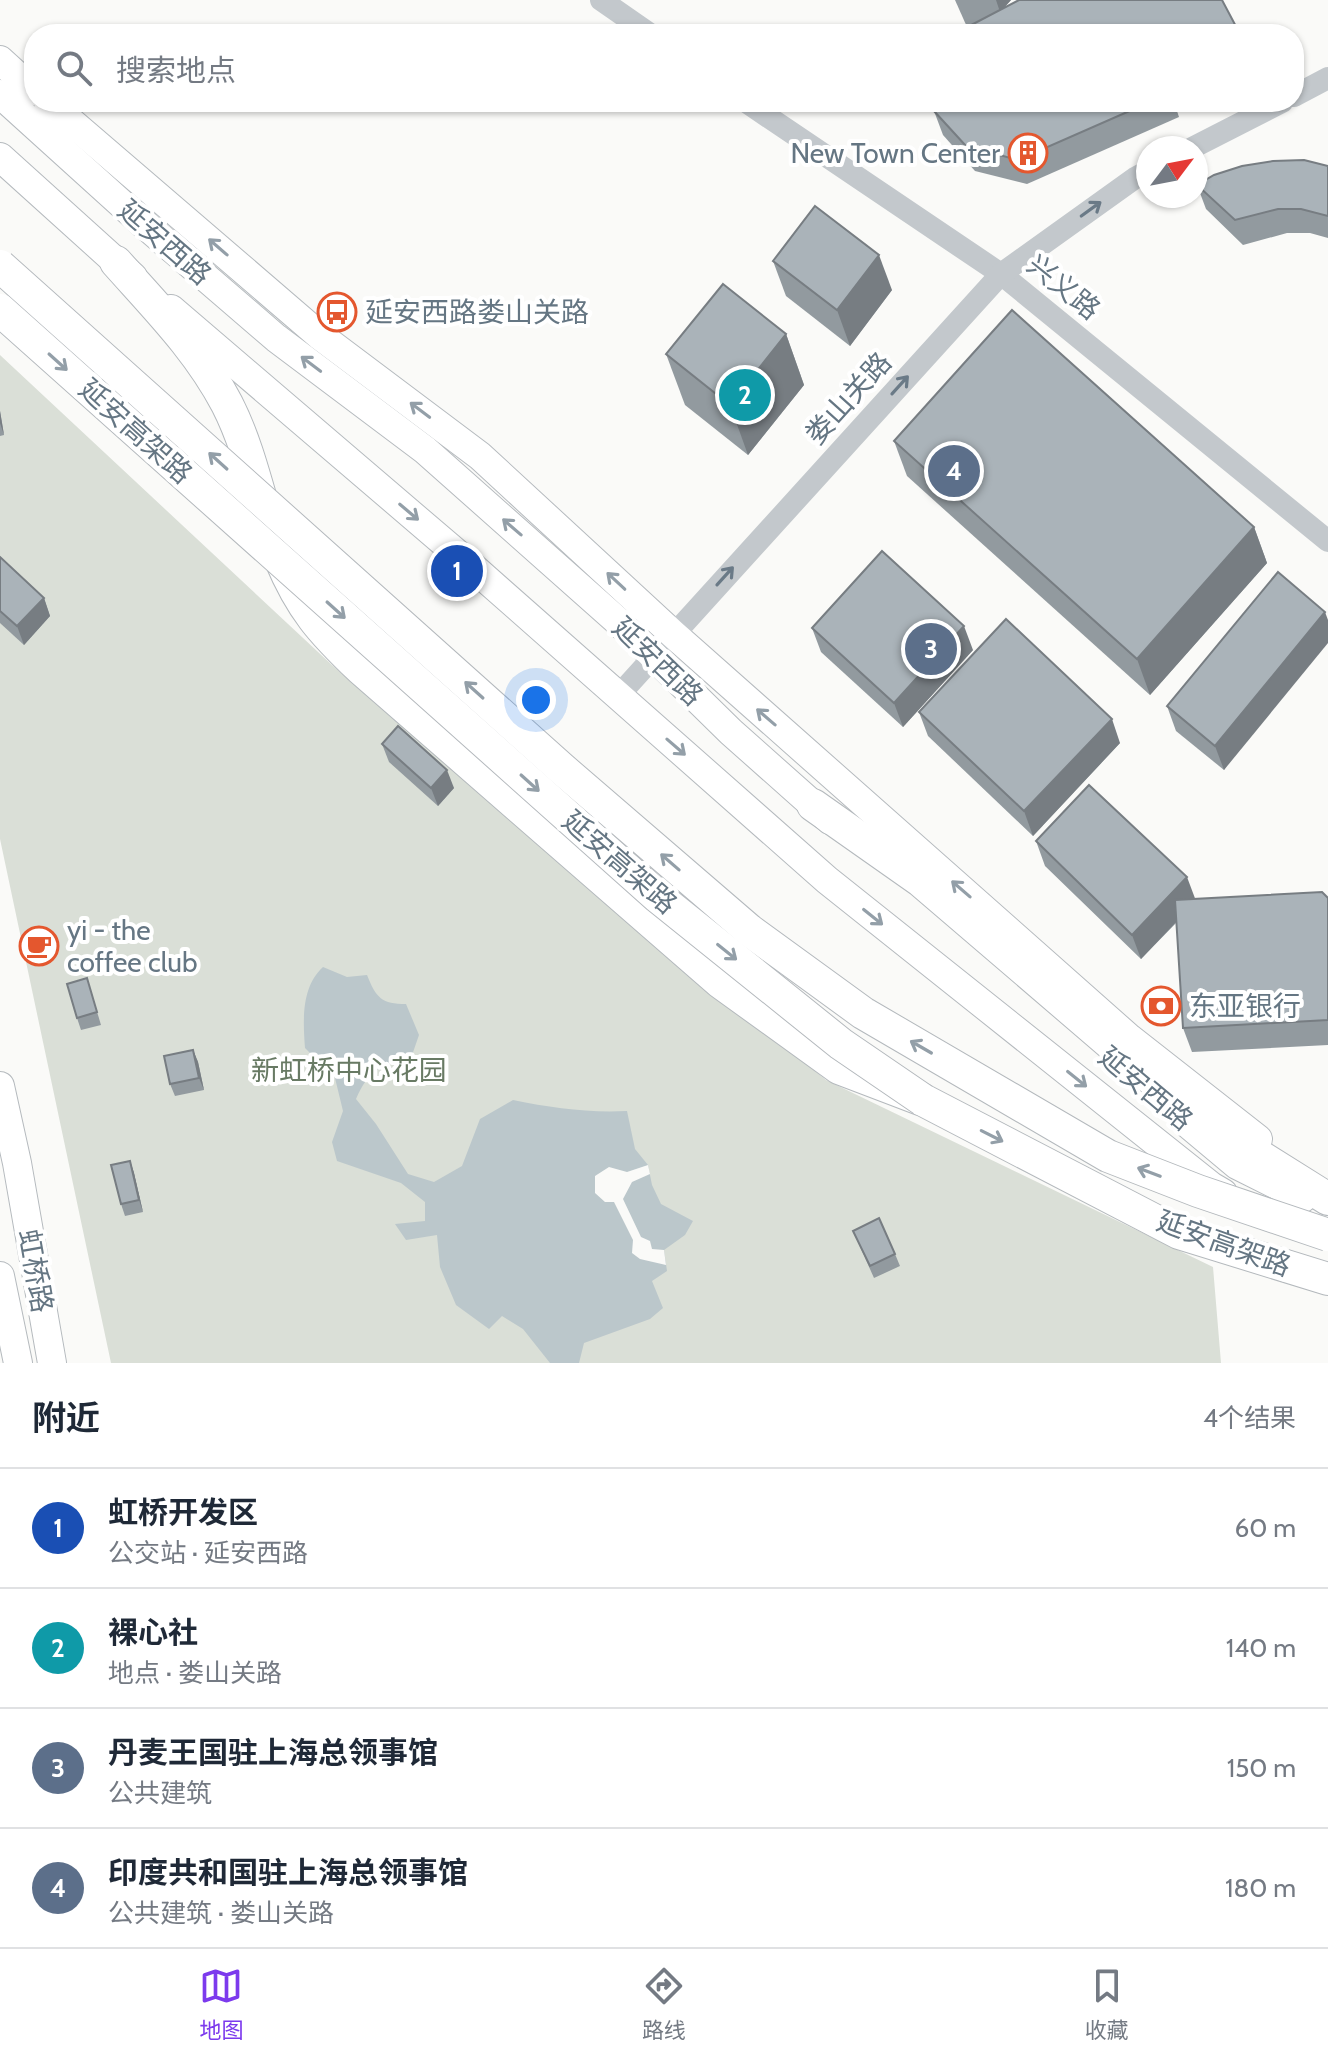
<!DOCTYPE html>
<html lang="zh">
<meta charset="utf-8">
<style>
:root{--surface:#fff;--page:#f2f2f3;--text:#1f2937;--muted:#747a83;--line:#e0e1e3;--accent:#7c3aed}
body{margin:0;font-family:Cabin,"Noto Sans SC",sans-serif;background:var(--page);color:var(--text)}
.compass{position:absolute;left:1136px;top:136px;width:72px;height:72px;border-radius:50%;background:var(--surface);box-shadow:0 2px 6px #0004;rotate:58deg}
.you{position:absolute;left:536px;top:700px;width:28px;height:28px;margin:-20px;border:6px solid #fff;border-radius:50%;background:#1a73e8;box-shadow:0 0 0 12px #1a73e833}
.badge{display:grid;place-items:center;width:52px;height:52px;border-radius:50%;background:var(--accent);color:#fff;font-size:26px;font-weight:700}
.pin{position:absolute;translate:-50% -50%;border:4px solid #fff;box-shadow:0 2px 8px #0006}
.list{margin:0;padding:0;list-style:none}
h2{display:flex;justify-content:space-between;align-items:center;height:104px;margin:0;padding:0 32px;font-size:34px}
h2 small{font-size:26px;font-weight:400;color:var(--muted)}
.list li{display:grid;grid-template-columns:52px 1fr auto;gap:24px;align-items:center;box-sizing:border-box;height:120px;padding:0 32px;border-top:2px solid var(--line)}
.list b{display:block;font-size:30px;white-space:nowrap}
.list p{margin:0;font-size:26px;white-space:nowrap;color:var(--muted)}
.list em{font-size:26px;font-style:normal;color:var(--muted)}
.icon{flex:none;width:44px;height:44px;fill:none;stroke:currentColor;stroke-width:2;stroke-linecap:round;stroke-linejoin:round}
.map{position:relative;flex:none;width:1328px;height:1363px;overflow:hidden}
.search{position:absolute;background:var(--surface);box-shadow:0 2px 6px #0004;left:24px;right:24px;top:24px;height:88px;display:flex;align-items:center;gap:20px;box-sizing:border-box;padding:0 28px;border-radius:32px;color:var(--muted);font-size:30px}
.sheet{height:584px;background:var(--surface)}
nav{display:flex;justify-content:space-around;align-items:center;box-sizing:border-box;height:112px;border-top:2px solid var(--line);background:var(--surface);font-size:22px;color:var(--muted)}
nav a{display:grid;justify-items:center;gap:4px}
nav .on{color:var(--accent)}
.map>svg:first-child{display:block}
.green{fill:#dadfd7}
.water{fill:#bbc7cb}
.pier{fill:#fafaf8}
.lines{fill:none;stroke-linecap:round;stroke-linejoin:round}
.major-casing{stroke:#b5babe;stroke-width:30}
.highway-casing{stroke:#b4b9bd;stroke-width:34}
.minor{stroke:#c3c8cc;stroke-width:22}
.major{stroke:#fff;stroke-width:28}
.highway{stroke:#fff;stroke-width:32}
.highway-bridge-casing{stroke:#b4b9bd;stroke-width:34;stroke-linecap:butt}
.highway-bridge{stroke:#fff;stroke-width:32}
.wall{fill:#929a9f}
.shaded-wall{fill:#777d82}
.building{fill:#aab3b9;stroke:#777d82;stroke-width:2}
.oneway{stroke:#6a7a87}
.oneway2{stroke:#939fa8}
.labels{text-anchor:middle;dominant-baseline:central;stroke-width:8;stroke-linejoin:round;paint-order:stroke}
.poi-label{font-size:28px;fill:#657683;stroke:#fff;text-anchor:start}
.street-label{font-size:28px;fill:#657683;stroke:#fff}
.park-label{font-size:28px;fill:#687a64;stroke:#fff}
</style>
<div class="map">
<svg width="1328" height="1363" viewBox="0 0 1328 1363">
<rect width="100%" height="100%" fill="#fafaf8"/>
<path class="green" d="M0,355L332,665L581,880L826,1080L1213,1267L1221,1363H111L0,839Z"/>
<path class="water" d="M323,967L347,977L367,975C376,998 382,1004 406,1004L419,1035L411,1058C381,1063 368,1071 356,1099L376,1124L408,1174L434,1182L462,1166L480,1119L513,1100C552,1108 588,1113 627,1111L635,1149L648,1165L652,1185L661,1204L693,1221L685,1235L664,1250L667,1271L652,1281L663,1308L650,1319L584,1343L579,1363H550L523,1329L502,1316L489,1329L456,1305L440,1267L437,1235L406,1240L395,1224L425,1221V1202L401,1183L337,1161L332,1142L343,1111L335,1078L305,1048C303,1021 301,987 323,967Z"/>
<path class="pier" d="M648,1165L650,1174L632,1182L623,1199L641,1237L650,1241L652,1249L664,1250L666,1265L640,1259L632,1253L633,1240L614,1202H605L595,1193V1176L609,1167L627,1172Z"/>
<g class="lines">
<defs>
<g id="major">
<path d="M0,60L34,91"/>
<path d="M0,94L146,226L276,338L425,450L621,624L731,732L830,820"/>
<path d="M48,102L319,335L480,456L673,634L1128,1037L1258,1139"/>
<path d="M0,157L133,277"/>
<path d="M171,309L468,563L827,880L1211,1186L1223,1193"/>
<path d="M0,1086L17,1163L52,1363"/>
<path d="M1188,1124L1237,1165L1303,1198"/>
<path d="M0,1276L18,1363"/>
</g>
<g id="highway">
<path d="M116,262C156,307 199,350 227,404C244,437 254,475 264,510"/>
<path d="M280,558C301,609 322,632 361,669L720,982L839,1068L923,1100L1179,1233L1328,1279"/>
<path d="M813,805L921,881L1160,1086L1210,1125L1328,1199"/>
</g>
</defs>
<use href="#major" class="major-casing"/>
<use href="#highway" class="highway-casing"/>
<g class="minor">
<path d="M601,0L650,34"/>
<path d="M1294,96L1328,78"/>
<path d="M746,102L1001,274L1328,541"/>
<path d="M1192,148L1282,102"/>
<path d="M619,695L1001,274L1135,178L1148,171"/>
</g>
<use href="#major" class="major"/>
<use href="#highway" class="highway"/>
<defs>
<g id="highway-bridge">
<path d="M0,266L561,768L749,930L863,1013L1108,1156L1198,1191L1328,1235"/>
<path d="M0,310L658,897L841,1044L923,1100"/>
</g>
</defs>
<use href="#highway-bridge" class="highway-bridge-casing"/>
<use href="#highway-bridge" class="highway-bridge"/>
</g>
<g class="wall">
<path d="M955,0H1011L1004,8L967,27Z"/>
<path d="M939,102H1174L1179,117L1027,184L975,171L943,135L934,111Z"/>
<path d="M1328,166V238L1310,233H1287L1243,245L1206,209L1197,185Z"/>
<path d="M773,261L892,290L850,346L786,296Z"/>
<path d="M786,334L804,385L748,455L685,405L666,354Z"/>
<path d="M0,411L4,435L0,436Z"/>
<path d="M894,441L1254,527L1267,563L1150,695L907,476Z"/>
<path d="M0,557L44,598L50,616L24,645L0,623Z"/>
<path d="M1325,612L1224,770L1176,731L1167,706Z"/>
<path d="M812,628L973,650L903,727L821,652Z"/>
<path d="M919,712L1120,743L1033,836L928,736Z"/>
<path d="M382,744L454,788L438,806L389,762Z"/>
<path d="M1036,841L1195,899L1328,898V1045L1192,1052L1183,1028L1177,922L1141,959L1045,866Z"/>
<path d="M87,978L101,1025L81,1030L77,1018Z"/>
<path d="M193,1050L198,1062L204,1090L175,1096L170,1084Z"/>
<path d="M130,1161L134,1173L143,1212L125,1216L121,1204Z"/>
<path d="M853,1231L895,1254L900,1266L874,1278Z"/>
</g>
<g class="shaded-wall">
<path d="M996,0H1011L1000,12Z"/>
<path d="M879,255L892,290L850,346L837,310Z"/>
<path d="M786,334L804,385L748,455L730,405Z"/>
<path d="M0,411L4,435L0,423Z"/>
<path d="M1254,527L1267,563L1150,695L1137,659Z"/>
<path d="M44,598L50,616L24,645L17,626Z"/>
<path d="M1325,612L1328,620V643L1224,770L1215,746Z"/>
<path d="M964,626L973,650L903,727L894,703Z"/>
<path d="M1112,719L1120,743L1033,836L1024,811Z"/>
<path d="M447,770L454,788L438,806L431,788Z"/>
<path d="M1187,877L1196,901L1141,959L1132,935Z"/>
<path d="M193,1050L198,1062L204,1090L199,1078Z"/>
<path d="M130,1161L134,1173L143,1212L139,1200Z"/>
</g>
<g class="building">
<path d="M1019,0H1222L1240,34H954Z"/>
<path d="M939,102H1150L1018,160L966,146L934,111Z"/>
<path d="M1304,160L1328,166V216L1301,209H1278L1235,220L1197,185L1214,175L1242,166L1273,161Z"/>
<path d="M815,206L879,255L837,310L773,261Z"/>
<path d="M723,284L786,334L730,405L666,354Z"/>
<path d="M1012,310L1254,527L1137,659L894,441Z"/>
<path d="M882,551L964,626L894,703L812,628Z"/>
<path d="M0,557L44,598L17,626L0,611Z"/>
<path d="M1278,572L1325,612L1215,746L1167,706Z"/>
<path d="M1006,619L1112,719L1024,811L919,712Z"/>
<path d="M398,726L447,770L431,788L382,744Z"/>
<path d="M1089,785L1187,877L1132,935L1036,841Z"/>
<path d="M1322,892L1328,898V1020L1183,1028L1175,900Z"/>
<path d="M87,978L97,1012L77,1018L67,984Z"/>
<path d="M193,1050L199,1078L170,1084L164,1056Z"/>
<path d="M130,1161L139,1200L121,1204L111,1165Z"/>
<path d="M879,1218L895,1254L870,1266L853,1231Z"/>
</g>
<defs><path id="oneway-shaft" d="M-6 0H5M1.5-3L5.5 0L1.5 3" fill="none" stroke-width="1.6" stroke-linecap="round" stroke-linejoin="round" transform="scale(2)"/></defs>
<g class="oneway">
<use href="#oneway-shaft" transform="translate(1091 209) rotate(-36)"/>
<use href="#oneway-shaft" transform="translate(900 385) rotate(-48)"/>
<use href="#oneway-shaft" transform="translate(725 576) rotate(-48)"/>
</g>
<g class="oneway2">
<use href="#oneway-shaft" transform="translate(218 247) rotate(-139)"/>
<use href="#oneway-shaft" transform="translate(58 362) rotate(42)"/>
<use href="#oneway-shaft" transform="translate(311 364) rotate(-143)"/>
<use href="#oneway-shaft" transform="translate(420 410) rotate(-143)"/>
<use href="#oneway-shaft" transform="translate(218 461) rotate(-138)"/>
<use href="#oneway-shaft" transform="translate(409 512) rotate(40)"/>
<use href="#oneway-shaft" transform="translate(512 527) rotate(-139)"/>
<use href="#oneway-shaft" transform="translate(616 581) rotate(-137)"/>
<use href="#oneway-shaft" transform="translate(336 610) rotate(42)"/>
<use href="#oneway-shaft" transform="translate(474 690) rotate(-138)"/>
<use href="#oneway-shaft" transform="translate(766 717) rotate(-139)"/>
<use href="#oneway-shaft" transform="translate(676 747) rotate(41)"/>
<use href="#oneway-shaft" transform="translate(530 783) rotate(42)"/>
<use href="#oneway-shaft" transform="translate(670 862) rotate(-139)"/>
<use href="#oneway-shaft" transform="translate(961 889) rotate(-139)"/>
<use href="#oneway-shaft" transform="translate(873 917) rotate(39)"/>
<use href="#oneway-shaft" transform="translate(727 952) rotate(39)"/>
<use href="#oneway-shaft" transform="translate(921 1047) rotate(-150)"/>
<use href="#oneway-shaft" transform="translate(1077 1079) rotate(39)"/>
<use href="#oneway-shaft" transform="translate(992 1136) rotate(27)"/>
<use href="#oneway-shaft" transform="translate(1149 1172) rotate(-159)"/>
</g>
<defs>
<symbol id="building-ring" viewBox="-11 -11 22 22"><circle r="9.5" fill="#fff" stroke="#e4572e" stroke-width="1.5"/><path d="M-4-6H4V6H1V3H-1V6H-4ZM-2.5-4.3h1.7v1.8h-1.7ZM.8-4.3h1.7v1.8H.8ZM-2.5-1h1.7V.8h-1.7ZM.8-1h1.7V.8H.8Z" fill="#e4572e"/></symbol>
<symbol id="bus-ring" viewBox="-11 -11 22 22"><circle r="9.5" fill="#fff" stroke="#e4572e" stroke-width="1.5"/><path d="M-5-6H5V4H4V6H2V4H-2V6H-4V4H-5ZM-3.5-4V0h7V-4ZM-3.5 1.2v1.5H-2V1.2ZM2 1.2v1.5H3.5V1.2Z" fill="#e4572e"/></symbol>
<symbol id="cafe-ring" viewBox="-11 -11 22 22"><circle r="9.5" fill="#fff" stroke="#e4572e" stroke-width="1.5"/><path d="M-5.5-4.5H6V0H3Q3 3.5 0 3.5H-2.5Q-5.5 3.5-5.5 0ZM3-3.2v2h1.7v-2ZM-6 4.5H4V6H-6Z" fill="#e4572e"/></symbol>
<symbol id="bank-ring" viewBox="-11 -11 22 22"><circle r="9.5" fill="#fff" stroke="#e4572e" stroke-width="1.5"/><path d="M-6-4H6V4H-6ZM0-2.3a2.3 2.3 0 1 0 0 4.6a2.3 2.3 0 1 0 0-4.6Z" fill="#e4572e"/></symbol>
</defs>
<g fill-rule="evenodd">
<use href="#building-ring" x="1006" y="131" width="44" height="44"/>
<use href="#bus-ring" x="315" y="290" width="44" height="44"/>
<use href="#cafe-ring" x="17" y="924" width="44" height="44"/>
<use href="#bank-ring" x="1139" y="984" width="44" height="44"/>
</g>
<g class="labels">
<g class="poi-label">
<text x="1000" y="153" text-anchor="end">New Town Center</text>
<text x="365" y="312">延安西路娄山关路</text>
<text x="67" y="930">yi - the<tspan x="67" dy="32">coffee club</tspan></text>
<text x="1189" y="1006">东亚银行</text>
</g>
<g class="street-label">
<text transform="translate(165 242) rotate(41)">延安西路</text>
<text transform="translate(1064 287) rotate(39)">兴义路</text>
<text transform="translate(848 398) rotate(-48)">娄山关路</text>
<text transform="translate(136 431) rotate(42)">延安高架路</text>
<text transform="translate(658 661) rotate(44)">延安西路</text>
<text transform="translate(620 862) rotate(41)">延安高架路</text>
<text transform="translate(1146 1088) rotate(40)">延安西路</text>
<text transform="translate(1224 1243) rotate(20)">延安高架路</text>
<text transform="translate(36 1271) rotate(80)">虹桥路</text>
</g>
<g class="park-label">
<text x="349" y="1070">新虹桥中心花园</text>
</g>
</g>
</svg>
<svg class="compass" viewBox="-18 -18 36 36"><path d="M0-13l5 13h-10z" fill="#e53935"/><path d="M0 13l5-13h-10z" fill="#747a83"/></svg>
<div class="you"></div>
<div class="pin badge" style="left:457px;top:571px;background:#1a4fb4">1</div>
<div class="pin badge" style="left:745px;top:395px;background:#0f9aa8">2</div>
<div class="pin badge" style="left:931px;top:649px;background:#5c6f8a">3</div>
<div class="pin badge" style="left:954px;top:471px;background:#5c6f8a">4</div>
<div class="search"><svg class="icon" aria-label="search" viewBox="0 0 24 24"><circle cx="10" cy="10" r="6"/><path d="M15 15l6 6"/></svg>搜索地点</div>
</div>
<section class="sheet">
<h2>附近<small>4个结果</small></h2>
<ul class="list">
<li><span class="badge" style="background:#1a4fb4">1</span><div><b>虹桥开发区</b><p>公交站 · 延安西路</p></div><em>60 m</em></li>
<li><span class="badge" style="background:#0f9aa8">2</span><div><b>裸心社</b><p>地点 · 娄山关路</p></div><em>140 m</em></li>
<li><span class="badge" style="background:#5c6f8a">3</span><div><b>丹麦王国驻上海总领事馆</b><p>公共建筑</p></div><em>150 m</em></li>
<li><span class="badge" style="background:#5c6f8a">4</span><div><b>印度共和国驻上海总领事馆</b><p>公共建筑 · 娄山关路</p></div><em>180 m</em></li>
</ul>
</section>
<nav>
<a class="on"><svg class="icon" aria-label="map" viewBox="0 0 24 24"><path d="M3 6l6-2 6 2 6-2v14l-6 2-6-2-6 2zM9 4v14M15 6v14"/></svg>地图</a>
<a><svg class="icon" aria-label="directions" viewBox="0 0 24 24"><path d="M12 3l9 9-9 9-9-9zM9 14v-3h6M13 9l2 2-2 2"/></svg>路线</a>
<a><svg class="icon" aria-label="saved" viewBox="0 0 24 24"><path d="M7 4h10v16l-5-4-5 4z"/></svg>收藏</a>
</nav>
